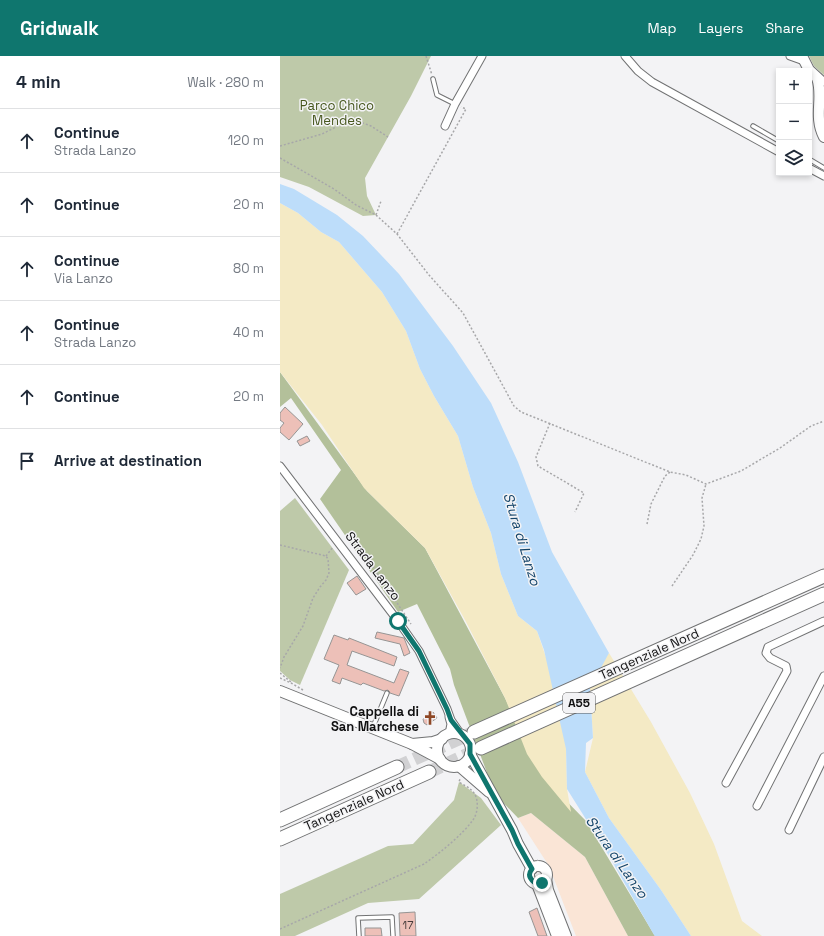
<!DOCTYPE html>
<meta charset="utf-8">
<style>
:root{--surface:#fff;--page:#f2f2f3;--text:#1f2937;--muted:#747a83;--line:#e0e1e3;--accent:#0f766e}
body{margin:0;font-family:"Space Grotesk",sans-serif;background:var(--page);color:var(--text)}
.controls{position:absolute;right:12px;top:12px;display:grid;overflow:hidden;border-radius:0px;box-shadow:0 2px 6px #0003}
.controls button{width:36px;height:36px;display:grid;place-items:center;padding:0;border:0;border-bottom:1px solid var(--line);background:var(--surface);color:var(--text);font:20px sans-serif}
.stop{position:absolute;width:12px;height:12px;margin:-9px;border:3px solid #0f766e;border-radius:50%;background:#fff}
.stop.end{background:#0f766e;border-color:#fff;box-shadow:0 1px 4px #0008}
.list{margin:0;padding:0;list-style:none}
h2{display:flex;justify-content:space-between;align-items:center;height:52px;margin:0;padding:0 16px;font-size:17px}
h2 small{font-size:13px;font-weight:400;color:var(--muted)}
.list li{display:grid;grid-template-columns:26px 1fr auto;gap:12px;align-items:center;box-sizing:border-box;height:64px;padding:0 16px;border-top:1px solid var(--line)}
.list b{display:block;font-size:15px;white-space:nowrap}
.list p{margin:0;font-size:13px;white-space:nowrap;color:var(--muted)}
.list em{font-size:13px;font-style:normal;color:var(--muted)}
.icon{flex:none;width:22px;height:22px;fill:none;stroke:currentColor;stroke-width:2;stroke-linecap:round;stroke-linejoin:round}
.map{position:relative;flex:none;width:544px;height:880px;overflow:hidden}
header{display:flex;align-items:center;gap:24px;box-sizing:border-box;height:56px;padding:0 20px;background:var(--accent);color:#fff}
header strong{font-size:19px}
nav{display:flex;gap:22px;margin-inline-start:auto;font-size:14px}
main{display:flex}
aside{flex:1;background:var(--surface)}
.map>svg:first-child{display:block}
.industrial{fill:#fae5d6}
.green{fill:#bec9a9}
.forest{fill:#b3c09a}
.sand{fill:#f4eac5}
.water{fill:#bdddfa}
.building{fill:#edc0b8;stroke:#969594}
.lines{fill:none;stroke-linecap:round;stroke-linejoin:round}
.highway-tunnel{stroke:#d1d1d3;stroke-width:13;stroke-dasharray:13 6;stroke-linecap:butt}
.lane-casing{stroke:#717273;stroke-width:5.5}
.street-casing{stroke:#717273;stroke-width:9}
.secondary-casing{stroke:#717273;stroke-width:12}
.highway-casing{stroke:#717273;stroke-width:15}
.path{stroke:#a7a7a9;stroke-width:1.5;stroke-dasharray:2 2;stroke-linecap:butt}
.lane{stroke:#fff;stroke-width:3.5}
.street{stroke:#fff;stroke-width:7}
.secondary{stroke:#fff;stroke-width:10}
.highway{stroke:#fff;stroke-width:13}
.route{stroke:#0f766e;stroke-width:5}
.labels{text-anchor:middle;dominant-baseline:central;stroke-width:3;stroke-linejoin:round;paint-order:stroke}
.number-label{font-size:11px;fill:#473c3b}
.shield{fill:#f3f3f5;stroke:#545455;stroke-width:1}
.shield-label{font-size:12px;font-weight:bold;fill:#101011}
.park-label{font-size:13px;fill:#47571e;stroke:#f3f3f5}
.street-label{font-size:13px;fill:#101011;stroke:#f3f3f5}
.poi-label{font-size:13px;font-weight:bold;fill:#101011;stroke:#f3f3f5;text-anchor:end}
.water-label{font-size:14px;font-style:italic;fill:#13446a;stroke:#f3f3f5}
</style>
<header>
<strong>Gridwalk</strong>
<nav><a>Map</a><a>Layers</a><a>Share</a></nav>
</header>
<main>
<aside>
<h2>4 min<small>Walk · 280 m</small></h2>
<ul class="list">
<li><svg class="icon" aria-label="ahead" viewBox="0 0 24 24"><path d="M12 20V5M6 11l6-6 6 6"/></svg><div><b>Continue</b><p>Strada Lanzo</p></div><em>120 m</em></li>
<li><svg class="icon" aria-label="ahead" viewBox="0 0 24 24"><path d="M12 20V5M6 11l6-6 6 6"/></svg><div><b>Continue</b></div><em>20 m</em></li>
<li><svg class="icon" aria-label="ahead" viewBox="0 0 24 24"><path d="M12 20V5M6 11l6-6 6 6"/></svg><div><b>Continue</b><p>Via Lanzo</p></div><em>80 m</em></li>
<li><svg class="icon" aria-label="ahead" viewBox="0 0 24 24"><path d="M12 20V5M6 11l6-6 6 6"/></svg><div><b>Continue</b><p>Strada Lanzo</p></div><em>40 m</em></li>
<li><svg class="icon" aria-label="ahead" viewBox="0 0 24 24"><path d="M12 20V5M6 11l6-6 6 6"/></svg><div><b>Continue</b></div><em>20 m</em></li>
<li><svg class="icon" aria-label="arrive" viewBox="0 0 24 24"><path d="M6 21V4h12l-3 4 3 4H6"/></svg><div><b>Arrive at destination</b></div></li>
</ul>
</aside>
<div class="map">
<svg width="544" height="880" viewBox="0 0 544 880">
<rect width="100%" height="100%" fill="#f3f3f5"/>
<path class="industrial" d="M251,757L305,801L348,880H296L269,810L238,762Z"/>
<g class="green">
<path d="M0,0H151L131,40L85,122L87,140L96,159L83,160L29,131L0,121Z"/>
<path d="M529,0H544V19L534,10Z"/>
<path d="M15,442L69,514L20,629L10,624L0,615V455Z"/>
<path d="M179,726L201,742L221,769L139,843L88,847L15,880H0V838L108,790L133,788L174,744Z"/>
</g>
<path class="forest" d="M0,316L87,435L145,492L225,642L262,720L306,765L375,880H348L305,801L251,757L238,762L215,738L174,629L170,613L137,548L118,556L40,443L61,414L11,342L0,351Z"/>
<g class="sand">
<path d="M0,147L18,157L41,176L59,186L102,236L126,275L140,313L154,340L178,380L193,431L211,477L221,518L238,560L257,575L271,616L285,667L286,693L287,733L291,756L262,721L247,698L225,642L185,564L145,492L84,432L42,369L0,316Z"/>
<path d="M329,597L371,666L410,737L434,788L462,865L482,880H411L381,834L329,762L305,716L313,682L310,632L317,612Z"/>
</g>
<path class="water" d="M0,128L14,133L57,159L83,180L119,218L173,290L211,347L238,406L272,496L329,597L310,632L313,682L306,687L305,716L329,762L381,834L411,880H375L374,879L329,800L287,733L286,693L264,594L257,575L238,560L221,518L211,477L193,431L178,380L154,340L140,313L126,275L102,236L59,186L41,176L18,157L0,147Z"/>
<g class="building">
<path d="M5,351L23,368L9,384L0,376V372L4,367L0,364V357Z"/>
<path d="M27,380L30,385L20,390L17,385Z"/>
<path d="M77,520L86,533L76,539L67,527Z"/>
<path d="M97,576L124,582L130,597L124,600L120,588L95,582Z"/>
<path d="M54,579L68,584L69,582L117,601L114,610L72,595L67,609L114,627L120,613L129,616L119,640L110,637L108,634L104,635L83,627L81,629L62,622L60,628L52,625L59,609L44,603Z"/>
<path d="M153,656L157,662L147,669L144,667L143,663Z"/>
<path d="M257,852L267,880H258L249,856Z"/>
<path d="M135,856L136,880H120L119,857Z"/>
<path d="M85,872H101L102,880H85Z"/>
</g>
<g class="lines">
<g class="highway-tunnel">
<path d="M117,711L194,676"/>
<path d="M149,716L201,692"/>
</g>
<defs>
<g id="lane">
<path d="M153,23L157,39L175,48"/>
<path d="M473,70L499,85"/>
<path d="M529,103L544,112"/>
<path d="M93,671L107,637"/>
<path d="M79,880L78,862L112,861L113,880"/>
</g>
<g id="street">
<path d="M345,0L358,15L372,26L499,96"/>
<path d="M510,0L524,5"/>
<path d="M165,70L175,48L202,0"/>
<path d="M529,112L544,120"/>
<path d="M0,410L118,565L139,595L167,653L171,664L182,680"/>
<path d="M169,678L171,668L169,661"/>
<path d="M446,727L507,615L506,610L490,602L486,597L488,591L544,565"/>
<path d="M477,750L544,620"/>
<path d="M509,774L544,701"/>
</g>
<g id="secondary">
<path d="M522,0L529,14L541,25"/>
<path d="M537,22C544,41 533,60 544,81"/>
<path d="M0,635L132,688L160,703"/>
<circle cx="174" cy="694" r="17"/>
<path d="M132,688L153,686L162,683"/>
<path d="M190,698L232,774L238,788L252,813"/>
<path d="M179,710L209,736"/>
<circle cx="258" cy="819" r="9"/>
<path d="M266,823L268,834L286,880"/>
<path d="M257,828L277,880"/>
</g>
<g id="highway">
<path d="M194,676L544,520"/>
<path d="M201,692L544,538"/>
<path d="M0,764L117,711"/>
<path d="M0,783L149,716"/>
</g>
</defs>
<use href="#lane" class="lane-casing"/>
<use href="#street" class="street-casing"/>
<use href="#secondary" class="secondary-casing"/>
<use href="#highway" class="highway-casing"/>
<g class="path">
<path d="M146,0L152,19"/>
<path d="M0,90L42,78L72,63L91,70L108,81"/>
<path d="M0,102L54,133L76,149L96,159L101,145"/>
<path d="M96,159L117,178L149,219L183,257L234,350L241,356L390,416L406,419L426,428L461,415L500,392L531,370L544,365"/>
<path d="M117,178L186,53L181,51"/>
<path d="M270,367L256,401L258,410L304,437L295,456"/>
<path d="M367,468L371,448L385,420L390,416"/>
<path d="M0,489L46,500L48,503L49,517L46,524L40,531L33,542L23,570L4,601L0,612"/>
<path d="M84,497L131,568"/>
<path d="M46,500L53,491"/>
<path d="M392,530L413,499L421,483L424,470L422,442L426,428"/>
<path d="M0,617L11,626"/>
<path d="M0,622L11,627L23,634"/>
<path d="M257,804L269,815"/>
<path d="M0,873L144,808C161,796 181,780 193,764C198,757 199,744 194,737C191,732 183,729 179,726L180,723"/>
</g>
<use href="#lane" class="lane"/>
<use href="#street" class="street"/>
<use href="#secondary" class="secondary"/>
<use href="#highway" class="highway"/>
</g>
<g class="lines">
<path class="route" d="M118,565L139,595L167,653L171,664L190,688V698L232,774L238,788L252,813C248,818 249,822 254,826L262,827"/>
</g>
<defs>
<symbol id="church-bare" viewBox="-9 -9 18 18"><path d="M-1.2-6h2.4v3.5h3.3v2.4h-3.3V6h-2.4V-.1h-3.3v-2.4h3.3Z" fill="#8e4725" stroke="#f3f3f5" stroke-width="2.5" paint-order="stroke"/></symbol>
</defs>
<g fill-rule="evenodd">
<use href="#church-bare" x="140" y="652" width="20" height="20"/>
</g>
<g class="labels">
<g class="number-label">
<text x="128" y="869">17</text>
</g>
<rect class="shield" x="283" y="637" width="32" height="20" rx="3"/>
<g class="shield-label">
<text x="299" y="647">A55</text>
</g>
<g class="park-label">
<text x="57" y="49">Parco Chico<tspan x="57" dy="15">Mendes</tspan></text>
</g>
<g class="street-label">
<text transform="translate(93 510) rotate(53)">Strada Lanzo</text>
<text transform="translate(369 598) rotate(-24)">Tangenziale Nord</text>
<text transform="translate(74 749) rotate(-24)">Tangenziale Nord</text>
</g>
<g class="poi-label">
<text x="139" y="655">Cappella di<tspan x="139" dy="15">San Marchese</tspan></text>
</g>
<g class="water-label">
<text transform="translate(242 483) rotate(73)">Stura di Lanzo</text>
<text transform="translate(337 801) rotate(55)">Stura di Lanzo</text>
</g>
</g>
</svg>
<div class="controls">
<button>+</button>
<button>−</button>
<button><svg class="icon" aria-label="layers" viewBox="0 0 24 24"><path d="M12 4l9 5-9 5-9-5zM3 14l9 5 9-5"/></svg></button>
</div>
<div class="stop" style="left:118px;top:565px"></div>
<div class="stop end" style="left:262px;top:827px"></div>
</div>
</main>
